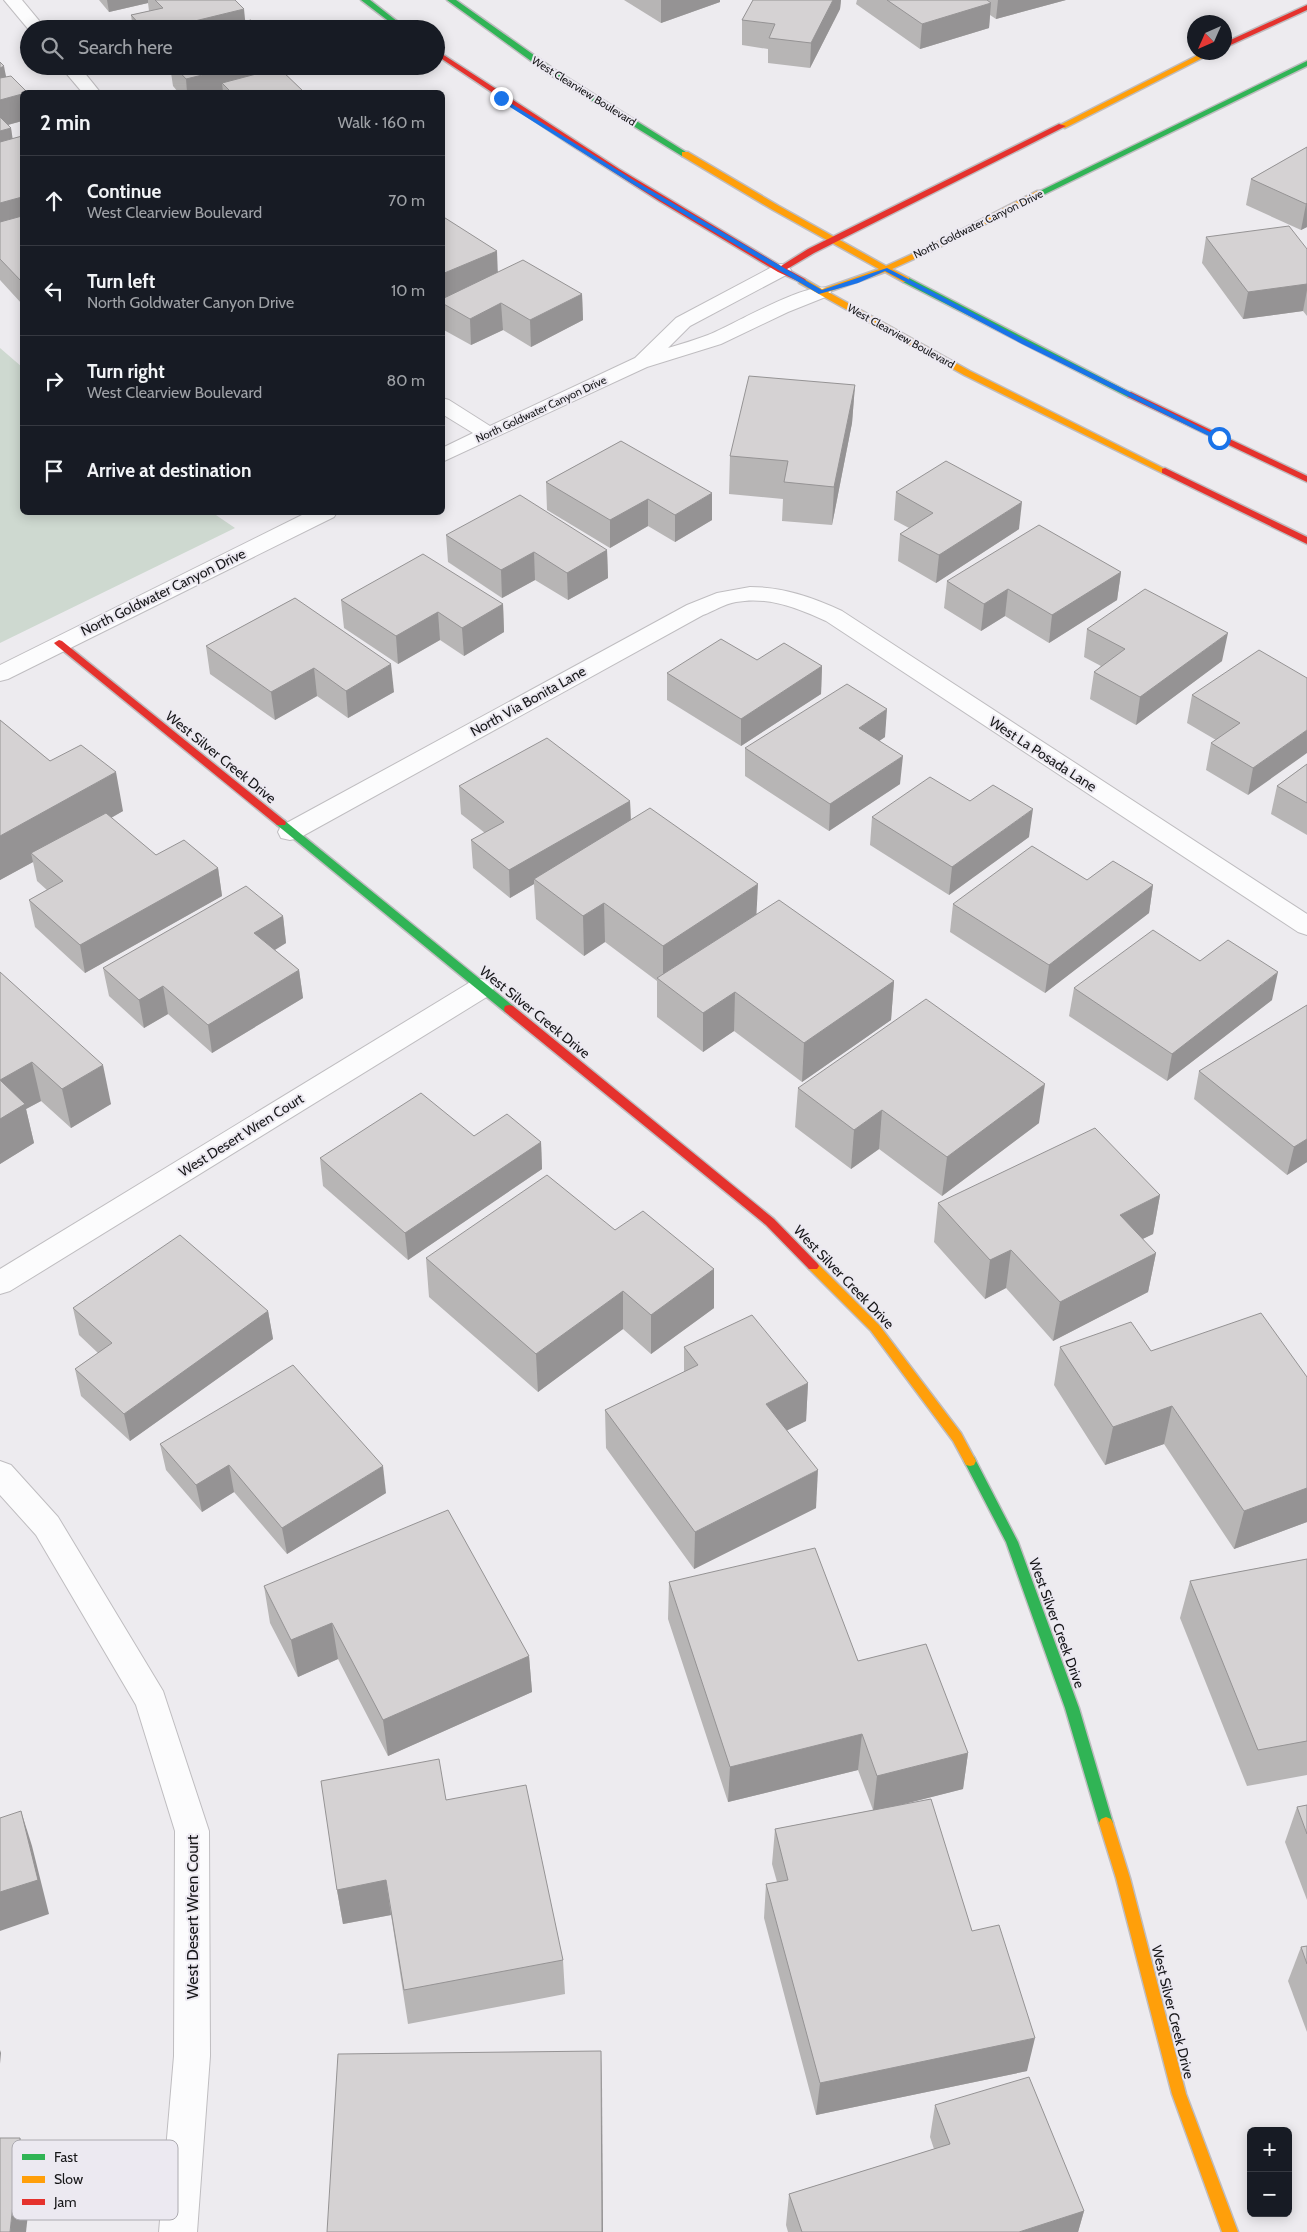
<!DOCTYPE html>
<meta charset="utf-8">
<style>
:root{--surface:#171b24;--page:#242831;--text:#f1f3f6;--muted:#9ea1a6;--line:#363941}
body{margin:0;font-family:Cabin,sans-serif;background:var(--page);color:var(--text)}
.controls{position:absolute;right:15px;bottom:15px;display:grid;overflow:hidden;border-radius:8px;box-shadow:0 2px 12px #0003}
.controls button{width:45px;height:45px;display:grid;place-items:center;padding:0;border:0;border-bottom:1px solid var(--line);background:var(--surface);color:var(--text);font:25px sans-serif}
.compass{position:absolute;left:1187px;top:15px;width:45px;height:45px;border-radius:50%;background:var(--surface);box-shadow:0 2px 12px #0003;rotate:225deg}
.stop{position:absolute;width:15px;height:15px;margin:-11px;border:4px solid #1a73e8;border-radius:50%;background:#fff}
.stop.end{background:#1a73e8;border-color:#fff;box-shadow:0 1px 5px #0008}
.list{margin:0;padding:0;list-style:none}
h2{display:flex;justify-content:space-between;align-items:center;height:65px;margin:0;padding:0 20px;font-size:21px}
h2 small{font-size:16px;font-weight:400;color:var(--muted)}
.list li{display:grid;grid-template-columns:32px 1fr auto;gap:15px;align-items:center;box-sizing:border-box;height:90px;padding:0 20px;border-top:1px solid var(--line)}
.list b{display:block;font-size:19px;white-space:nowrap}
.list p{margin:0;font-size:16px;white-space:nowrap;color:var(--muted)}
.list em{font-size:16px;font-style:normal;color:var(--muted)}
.icon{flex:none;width:28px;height:28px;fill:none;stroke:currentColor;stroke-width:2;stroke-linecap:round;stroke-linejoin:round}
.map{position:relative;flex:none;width:1307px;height:2232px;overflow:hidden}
.search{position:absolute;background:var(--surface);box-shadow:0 2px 12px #0003;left:20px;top:20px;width:425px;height:55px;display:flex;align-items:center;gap:12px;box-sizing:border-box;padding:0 18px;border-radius:28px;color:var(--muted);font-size:19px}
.panel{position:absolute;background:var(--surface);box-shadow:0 2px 12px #0003;left:20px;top:90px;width:425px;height:425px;border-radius:8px}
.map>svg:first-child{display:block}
.green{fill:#ced9d0}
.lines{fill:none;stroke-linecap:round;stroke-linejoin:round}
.street-casing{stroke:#bfbdc0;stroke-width:2}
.fast-casing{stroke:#bfbdc0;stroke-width:3}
.slow-casing{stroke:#bfbdc0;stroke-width:3}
.jam-casing{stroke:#bfbdc0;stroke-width:3}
.street{fill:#fcfcfd;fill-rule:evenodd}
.fast{fill:#30b455;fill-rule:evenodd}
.slow{fill:#ff9f0a;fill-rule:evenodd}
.jam{fill:#e5322d;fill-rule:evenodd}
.wall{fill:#b7b5b5}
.shaded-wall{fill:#959394}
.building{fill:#d5d2d3;stroke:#959394}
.route{fill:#1a73e8}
.labels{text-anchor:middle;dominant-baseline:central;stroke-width:4;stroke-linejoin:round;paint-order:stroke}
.far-street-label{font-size:11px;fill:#171719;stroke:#ece9f1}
.street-label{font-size:14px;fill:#171719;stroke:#ece9f1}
.near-street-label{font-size:16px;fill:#171719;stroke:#ece9f1}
.key{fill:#ece9f1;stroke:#acaab0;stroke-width:1}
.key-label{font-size:14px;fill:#171719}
</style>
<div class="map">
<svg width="1307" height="2232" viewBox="0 0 1307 2232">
<rect width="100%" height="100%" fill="#edebef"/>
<path class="green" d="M0,348L22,367V512L213,513L235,528L0,643Z"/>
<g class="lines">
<defs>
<g id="street">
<path d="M4,0H22L46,29L29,30Z"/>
<path d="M60,66H79L100,92H82Z"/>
<path d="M781,264L788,266L791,270L788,274L690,326L668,348C681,344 695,340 708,335C733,325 805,282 828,288L831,292L828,296L788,312L721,344L647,367L442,462V448L473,433L442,414V398L449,400L490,426L635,358L676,318L774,266Z"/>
<path d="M308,512H337L334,517L8,679L0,681V665Z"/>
<path d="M750,587C783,587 812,597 842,611L1307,914V935L1298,932L826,621C797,608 768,596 736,602C724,604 714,611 703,615L299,838L290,840L281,838L278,832L281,826L687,605L717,593Z"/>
<path d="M481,979L490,981L494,988L490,995L10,1291L0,1294V1269L472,981Z"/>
<path d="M0,1461L11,1465L58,1517L163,1691L209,1831L210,2056L197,2232H159L174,2056L175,1831L136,1705L36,1535L0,1495Z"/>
</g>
<g id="fast">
<path d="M361,0H370L407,29H399Z"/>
<path d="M447,0H456L555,70L689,154L682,156L549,74Z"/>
<path d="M1307,61V66L1043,195L1036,193Z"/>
<path d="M903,278H909L1135,395L1134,397H1128L903,282Z"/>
<path d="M281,820L285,821L513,1006L514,1009L513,1012H505L277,825L276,823Z"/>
<path d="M970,1456L974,1457L1018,1542L1079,1708L1113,1823L1111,1827L1106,1829L1101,1827L1099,1823L1065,1708L1006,1542L964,1461L966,1457Z"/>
</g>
<g id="slow">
<path d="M1204,52H1214L1065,128L1058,126Z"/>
<path d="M682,152H688L779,206L886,266L930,246L1037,191H1043V195L936,249L892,269L909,278V282H903L885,272L828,292L970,371L1169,471L1168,473H1162L964,375L799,283V279H805L822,289L879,269L773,210L682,156Z"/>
<path d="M813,1261L817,1263L879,1325L961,1433L976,1461L974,1465L970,1466L966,1465L953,1441L871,1331L809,1269L807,1266L809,1263Z"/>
<path d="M1106,1817L1111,1819L1113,1823L1130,1878L1186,2094L1238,2232H1222L1172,2094L1116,1878L1099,1823L1101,1819Z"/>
</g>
<g id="jam">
<path d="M1307,5V10L1224,48V43Z"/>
<path d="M436,50L619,169L781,266L808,249L1059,124L1066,126L814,253L787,269L805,279L806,281L802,283L778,272L659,201L568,143L436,55Z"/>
<path d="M1131,392L1307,476V482L1128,397V393Z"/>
<path d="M1165,468L1307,537V544L1162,473V469Z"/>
<path d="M59,640L62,641L285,821L286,823L285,825H277L56,645L54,643Z"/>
<path d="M509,1005L513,1006L774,1219L817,1263L819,1266L817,1269H809L766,1225L505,1012L504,1009L505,1006Z"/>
</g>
</defs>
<use href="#street" class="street-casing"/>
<use href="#fast" class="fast-casing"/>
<use href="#slow" class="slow-casing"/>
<use href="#jam" class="jam-casing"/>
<use href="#street" class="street"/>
<use href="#fast" class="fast"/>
<use href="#slow" class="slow"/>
<use href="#jam" class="jam"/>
</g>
<g class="wall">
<path d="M99,0H235L245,21L259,29H133L131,15L149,11L148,3L109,12Z"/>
<path d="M624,0H720V2L661,23Z"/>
<path d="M753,0H841L840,9L810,68L768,63V49L742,45V20Z"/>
<path d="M857,0H1066L996,19L990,15L989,28L920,49L856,4Z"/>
<path d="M0,62L6,77L22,92V121L8,125L11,128L12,139L22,136V304L0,280Z"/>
<path d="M170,66H285L286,76L304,92H178L173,86Z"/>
<path d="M1307,147V227L1301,230L1246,205L1251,179Z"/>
<path d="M442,216L498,272L582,294L583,320L531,347L503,330L471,345L442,329Z"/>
<path d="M1206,237L1307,249V316L1303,311L1243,319L1202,263Z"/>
<path d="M855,385L852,423L832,525L782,521L783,499L729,494L730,456Z"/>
<path d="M621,441L712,520L675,542L648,526L610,548L547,510L546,482Z"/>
<path d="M896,492L1019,529L936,583L898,561L900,534L909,528L894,520Z"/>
<path d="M446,535L607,550L608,578L568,600L535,580L502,598L448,562Z"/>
<path d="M1121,572L1117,600L1049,643L1005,616L981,631L944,608L947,581Z"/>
<path d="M295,598L394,692L348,718L317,696L275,720L210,674L206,646Z"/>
<path d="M341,600L503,604L504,632L464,656L440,640L398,664L344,628Z"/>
<path d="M1087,629L1222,661L1136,725L1090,699L1094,672L1101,666L1084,657Z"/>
<path d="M757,660L822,666L821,694L741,746L667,700V673Z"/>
<path d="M1307,678L1248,795L1206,770L1211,743L1216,740L1187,723L1192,695Z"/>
<path d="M0,720L50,761L123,811L111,818L156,855L218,868L222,896L85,973L35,927L29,900L47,890L37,881L33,862L0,880Z"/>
<path d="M885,737L879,741L900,784L829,831L745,776V748Z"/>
<path d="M1307,764V835L1271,814L1277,786Z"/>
<path d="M459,786L630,801L631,820L757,914L894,981L891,1020L802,1082L734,1031L703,1052L657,1017V981L605,942L584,956L536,919L534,884L510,898L473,868L471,840L485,833L461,814Z"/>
<path d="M872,817L1029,837L949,895L870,845Z"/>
<path d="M1087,880L1153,885L1149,913L1045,993L950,932L953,904Z"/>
<path d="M283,916L286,943L275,950L299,970L303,998L212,1053L168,1014L144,1028L109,996L103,968Z"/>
<path d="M1200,961L1272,1000L1167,1081L1069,1016L1074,988Z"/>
<path d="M0,972L111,1104L71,1128L41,1101L26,1109L34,1143L0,1164Z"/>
<path d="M1307,1005V1162L1287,1175L1194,1099L1199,1071Z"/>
<path d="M798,1088L1039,1123L942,1196L879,1149L851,1169L795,1127Z"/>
<path d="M474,1136L541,1142L542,1169L408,1260L323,1186L320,1158Z"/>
<path d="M1160,1195L1153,1234L1142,1239L1156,1253L1148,1292L1053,1341L1006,1288L985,1299L934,1242L938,1203Z"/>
<path d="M615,1230L714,1269V1308L651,1354L623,1329L538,1392L429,1297L426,1258Z"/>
<path d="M73,1308L268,1311L273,1339L130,1441L81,1396L75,1369L98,1353L79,1335Z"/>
<path d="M684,1347L808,1383L806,1421L787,1430L816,1508L694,1569L606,1448L605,1410L684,1372Z"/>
<path d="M1060,1347L1151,1351L1307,1377V1522L1234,1549L1164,1444L1105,1465L1054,1385Z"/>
<path d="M160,1444L386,1493L287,1554L234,1492L202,1512L166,1470Z"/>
<path d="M1307,1559V1775L1247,1786L1180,1618L1190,1581Z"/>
<path d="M669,1582L858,1661L968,1753L963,1789L895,1806L972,1931L1027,2071L816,2115L764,1918L766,1884L777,1882L772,1864L775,1829L873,1810L858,1770L728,1802L668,1619Z"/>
<path d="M264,1586L529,1656L532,1692L388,1756L338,1659L298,1677L270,1623Z"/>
<path d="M446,1800L563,1960L565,1994L408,2024L391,1915L343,1924L337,1890Z"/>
<path d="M1307,1805V1900L1285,1842L1297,1807Z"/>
<path d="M1307,1946V2032L1288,1981L1301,1947Z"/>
<path d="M935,2105L1084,2211L1078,2232H788L786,2225L789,2194L934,2149L930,2137Z"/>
</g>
<g class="shaded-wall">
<path d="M107,0H148V3L109,12Z"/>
<path d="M661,0H720V2L661,23Z"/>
<path d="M833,0H841L840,9L810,68L811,43Z"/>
<path d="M998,0H1066L996,19Z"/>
<path d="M991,3L989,28L920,49L922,24Z"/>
<path d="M244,9L246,29H162Z"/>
<path d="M4,66L9,92L0,94V68Z"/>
<path d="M239,66H285L287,81L222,83L223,92H187L186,79Z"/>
<path d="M22,94V121L0,127V100Z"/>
<path d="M11,128L15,154L0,158V131Z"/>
<path d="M22,197V224L0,231V203Z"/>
<path d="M1307,203V227L1301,230L1306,204Z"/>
<path d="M497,251L498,277L442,302V274Z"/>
<path d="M1307,284V290L1303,311L1243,319L1248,292Z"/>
<path d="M582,294L583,320L531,347L530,320Z"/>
<path d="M501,303L503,330L471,345L470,319Z"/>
<path d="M855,385L852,423L832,525L834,487Z"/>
<path d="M712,493V520L675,542V515Z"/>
<path d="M648,499V526L610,548V520Z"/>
<path d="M1022,502L1019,529L936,583L939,555Z"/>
<path d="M607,550L608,578L568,600L567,573Z"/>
<path d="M534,552L535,580L502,598L501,570Z"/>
<path d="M1121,572L1117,600L1049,643L1052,615Z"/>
<path d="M1008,589L1005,616L981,631L984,604Z"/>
<path d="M503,604L504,632L464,656L462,628Z"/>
<path d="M438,612L440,640L398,664L396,636Z"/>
<path d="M1228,633L1222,661L1136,725L1140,697Z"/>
<path d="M391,664L394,692L348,718L346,691Z"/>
<path d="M822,666L821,694L741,746V719Z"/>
<path d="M314,668L317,696L275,720L271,692Z"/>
<path d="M887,709L885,737L857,756L859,728Z"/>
<path d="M1307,730V753L1248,795L1253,768Z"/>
<path d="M903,756L900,784L829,831L830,804Z"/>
<path d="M116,772L123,811L38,859L31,853L33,862L0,880V836Z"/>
<path d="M630,801L631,828L534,879V884L510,898L509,870Z"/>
<path d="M1033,809L1029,837L949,895L952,867Z"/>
<path d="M218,868L222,896L85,973L80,945Z"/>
<path d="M758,884L756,923L663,982V946Z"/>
<path d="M1153,885L1149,913L1045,993L1049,965Z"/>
<path d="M604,903L605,942L584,956L583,916Z"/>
<path d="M283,916L286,943L258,960L254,933Z"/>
<path d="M299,970L303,998L212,1053L208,1025Z"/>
<path d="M1278,972L1272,1000L1167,1081L1172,1054Z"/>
<path d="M894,981L891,1020L802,1082L804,1043Z"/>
<path d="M163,986L168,1014L144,1028L139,1000Z"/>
<path d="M735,992L734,1031L703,1052V1013Z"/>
<path d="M32,1062L41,1101L26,1109L34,1143L0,1164V1080Z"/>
<path d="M103,1065L111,1104L71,1128L62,1089Z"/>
<path d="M1045,1084L1039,1123L942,1196L947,1157Z"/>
<path d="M882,1110L879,1149L851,1169L854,1130Z"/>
<path d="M1307,1139V1162L1287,1175L1294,1147Z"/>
<path d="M541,1142L542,1169L408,1260L405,1233Z"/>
<path d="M1160,1195L1153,1234L1112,1254L1120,1215Z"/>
<path d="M1011,1250L1006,1288L985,1299L990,1260Z"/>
<path d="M1156,1253L1148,1292L1053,1341L1060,1302Z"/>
<path d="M714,1269V1308L651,1354V1315Z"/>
<path d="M623,1291V1329L538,1392L536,1354Z"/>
<path d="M268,1311L273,1339L130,1441L124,1414Z"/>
<path d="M808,1383L806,1421L764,1442L766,1404Z"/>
<path d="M1172,1406L1164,1444L1105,1465L1113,1427Z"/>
<path d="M229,1465L234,1492L202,1512L196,1485Z"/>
<path d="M383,1466L386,1493L287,1554L282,1528Z"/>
<path d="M818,1470L816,1508L694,1569L695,1532Z"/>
<path d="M1307,1488V1522L1234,1549L1244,1511Z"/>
<path d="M332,1623L338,1659L298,1677L291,1640Z"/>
<path d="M529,1656L532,1692L388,1756L383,1720Z"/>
<path d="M862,1734L858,1770L728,1802L730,1767Z"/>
<path d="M968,1753L963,1789L873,1812L877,1776Z"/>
<path d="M21,1811L32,1846L49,1914L0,1931V1892Z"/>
<path d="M386,1880L391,1915L343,1924L337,1890Z"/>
<path d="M1035,2038L1027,2071L816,2115L820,2083Z"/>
<path d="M0,2050L1,2053L0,2064Z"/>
<path d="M601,2051L602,2084L603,2232H602Z"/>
<path d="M20,2138L33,2169L26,2232H10Z"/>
<path d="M1084,2211L1078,2232H1019Z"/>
</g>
<g class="building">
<path d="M155,0H235L244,9L162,29H144L131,15L163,8Z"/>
<path d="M753,0H833L811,43L769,38L775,24L742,20Z"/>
<path d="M887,0H987L991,3L922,24Z"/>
<path d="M251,20L259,29H214Z"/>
<path d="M0,62L4,66L0,68Z"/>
<path d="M174,66H239L186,79Z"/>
<path d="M279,68L304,92H231L222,83Z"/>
<path d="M11,76L27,92H22V94L0,100V78Z"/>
<path d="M0,117L11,128L0,131Z"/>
<path d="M22,136V197L0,203V142Z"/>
<path d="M1307,147V203L1306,204L1251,179Z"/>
<path d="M22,216V281H21L0,259V222Z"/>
<path d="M442,216L497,251L442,274Z"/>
<path d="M1289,226L1307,249V284L1248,292L1206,237Z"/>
<path d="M523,260L582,294L530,320L501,303L470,319L442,303V299Z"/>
<path d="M749,376L855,385L834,487L784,482L788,461L730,456Z"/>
<path d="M621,441L712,493L675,515L648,499L610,520L546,482Z"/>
<path d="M946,461L1022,502L939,555L900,534L933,513L896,492Z"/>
<path d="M520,495L607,550L567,573L534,552L501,570L446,535Z"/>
<path d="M1039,525L1121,572L1052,615L1008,589L984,604L947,581Z"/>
<path d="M423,554L503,604L462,628L438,612L396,636L341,600Z"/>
<path d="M1145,589L1228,633L1140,697L1094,672L1125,649L1087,629Z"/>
<path d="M295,598L391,664L346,691L314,668L271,692L206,646Z"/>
<path d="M721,639L757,660L784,643L822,666L741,719L667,673Z"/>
<path d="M1259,650L1307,678V730L1253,768L1211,743L1240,723L1192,695Z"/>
<path d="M847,684L887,709L859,728L903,756L830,804L745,748Z"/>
<path d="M0,720L50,761L81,745L116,772L0,836Z"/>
<path d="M547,738L630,801L509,870L471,840L504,822L459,786Z"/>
<path d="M1307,764V803L1277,786Z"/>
<path d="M930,777L970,801L993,785L1033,809L952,867L872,817Z"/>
<path d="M650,808L758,884L663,946L604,903L583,916L534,879Z"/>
<path d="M106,813L156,855L184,840L218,868L80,945L29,900L63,881L31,853Z"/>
<path d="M1032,846L1087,880L1113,861L1153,885L1049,965L953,904Z"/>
<path d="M246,886L283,916L254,933L299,970L208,1025L163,986L139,1000L103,968Z"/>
<path d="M779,900L894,981L804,1043L735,992L703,1013L657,978Z"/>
<path d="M1153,930L1200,961L1228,940L1278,972L1172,1054L1074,988Z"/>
<path d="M0,972L103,1065L62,1089L32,1062L0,1080L25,1104L0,1119Z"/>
<path d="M926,999L1045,1084L947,1157L882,1110L854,1130L798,1088Z"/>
<path d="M1307,1005V1139L1294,1147L1199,1071Z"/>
<path d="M421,1093L474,1136L507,1114L541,1142L405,1233L320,1158Z"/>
<path d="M1095,1128L1160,1195L1120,1215L1156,1253L1060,1302L1011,1250L990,1260L938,1203Z"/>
<path d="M547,1175L615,1230L643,1211L714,1269L651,1315L623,1291L536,1354L426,1258Z"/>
<path d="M180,1235L268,1311L124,1414L75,1369L112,1343L73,1308Z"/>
<path d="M1261,1313L1307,1377V1488L1244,1511L1172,1406L1113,1427L1060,1347L1131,1322L1151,1351Z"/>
<path d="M752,1315L808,1383L766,1404L818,1470L695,1532L605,1410L698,1365L684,1347Z"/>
<path d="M293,1365L383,1466L282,1528L229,1465L196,1485L160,1444Z"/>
<path d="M448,1510L529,1656L383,1720L332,1623L291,1640L264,1586Z"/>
<path d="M815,1548L858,1661L926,1644L968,1753L877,1776L862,1734L730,1767L669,1582Z"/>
<path d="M1307,1559V1741L1258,1750L1190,1581Z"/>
<path d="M439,1759L446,1800L526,1785L563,1960L404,1990L386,1880L337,1890L321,1781Z"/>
<path d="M931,1799L972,1931L999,1925L1035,2038L820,2083L766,1884L788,1880L775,1829Z"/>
<path d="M1307,1805V1834L1297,1807Z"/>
<path d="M21,1811L38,1880L0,1892V1818Z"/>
<path d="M1307,1946V1964L1301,1947Z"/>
<path d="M601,2051L602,2232H327L338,2054Z"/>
<path d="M1029,2077L1084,2211L1019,2232H802L789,2194L950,2144L935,2105Z"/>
<path d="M0,2138H20L10,2232H0Z"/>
</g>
<path class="route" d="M501,97L635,181L822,290L887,268L1027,341L1222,438L1217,440L1022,344L885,271L858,283L819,294L631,183L499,100Z"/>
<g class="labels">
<g class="far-street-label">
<text transform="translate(584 91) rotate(32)">West Clearview Boulevard</text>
<text transform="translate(978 224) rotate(-26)">North Goldwater Canyon Drive</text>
<text transform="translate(901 336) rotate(29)">West Clearview Boulevard</text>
<text transform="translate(541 409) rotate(-25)">North Goldwater Canyon Drive</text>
</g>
<g class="street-label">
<text transform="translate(163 592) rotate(-26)">North Goldwater Canyon Drive</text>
<text transform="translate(528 701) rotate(-29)">North Via Bonita Lane</text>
<text transform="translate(1043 754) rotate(33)">West La Posada Lane</text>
<text transform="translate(221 757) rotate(39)">West Silver Creek Drive</text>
<text transform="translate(535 1012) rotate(39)">West Silver Creek Drive</text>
<text transform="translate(241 1135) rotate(-32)">West Desert Wren Court</text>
<text transform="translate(844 1277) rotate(46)">West Silver Creek Drive</text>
<text transform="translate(1057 1623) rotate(70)">West Silver Creek Drive</text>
<text transform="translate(1173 2012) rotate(76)">West Silver Creek Drive</text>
</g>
<g class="near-street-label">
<text transform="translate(192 1917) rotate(-90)">West Desert Wren Court</text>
</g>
</g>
<rect x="12" y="2140" width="166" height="80" rx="8" class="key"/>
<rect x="22" y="2154" width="23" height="6" fill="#30b455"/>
<rect x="22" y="2176" width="23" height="7" fill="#ff9f0a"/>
<rect x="22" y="2199" width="23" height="6" fill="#e5322d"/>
<g class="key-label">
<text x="54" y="2162">Fast</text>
<text x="54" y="2184">Slow</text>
<text x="54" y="2207">Jam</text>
</g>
</svg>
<div class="controls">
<button>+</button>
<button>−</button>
</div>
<svg class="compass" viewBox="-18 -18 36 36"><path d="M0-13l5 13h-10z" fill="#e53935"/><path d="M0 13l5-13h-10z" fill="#9ea1a6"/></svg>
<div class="stop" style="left:1219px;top:438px"></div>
<div class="stop end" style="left:501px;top:98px"></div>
<div class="search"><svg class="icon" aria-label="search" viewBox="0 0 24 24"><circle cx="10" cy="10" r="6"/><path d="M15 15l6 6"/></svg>Search here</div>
<section class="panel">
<h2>2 min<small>Walk · 160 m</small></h2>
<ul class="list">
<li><svg class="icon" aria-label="ahead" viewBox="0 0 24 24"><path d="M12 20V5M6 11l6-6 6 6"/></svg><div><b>Continue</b><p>West Clearview Boulevard</p></div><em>70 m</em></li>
<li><svg class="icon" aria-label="left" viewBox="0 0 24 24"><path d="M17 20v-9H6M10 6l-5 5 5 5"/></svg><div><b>Turn left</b><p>North Goldwater Canyon Drive</p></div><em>10 m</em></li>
<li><svg class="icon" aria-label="right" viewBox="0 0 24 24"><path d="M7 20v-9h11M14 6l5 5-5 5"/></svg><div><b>Turn right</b><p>West Clearview Boulevard</p></div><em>80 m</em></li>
<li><svg class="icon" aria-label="arrive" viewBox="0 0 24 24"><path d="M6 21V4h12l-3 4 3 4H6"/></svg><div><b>Arrive at destination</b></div></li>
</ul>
</section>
</div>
